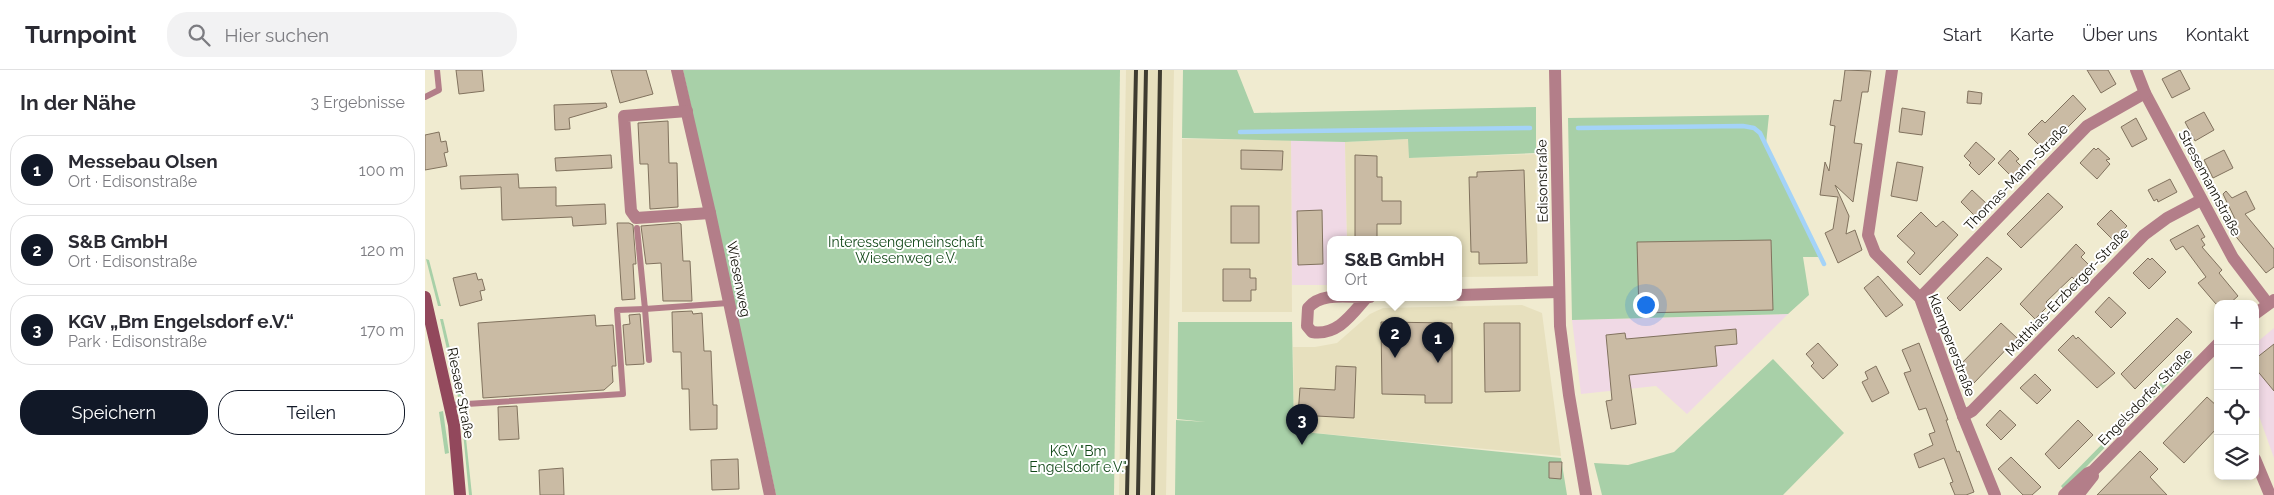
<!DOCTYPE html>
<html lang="de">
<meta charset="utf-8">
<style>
:root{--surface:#fff;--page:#f2f2f3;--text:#2b2b33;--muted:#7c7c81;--line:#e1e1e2;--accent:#111827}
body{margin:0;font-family:Raleway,sans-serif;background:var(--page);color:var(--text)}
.controls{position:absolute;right:15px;bottom:15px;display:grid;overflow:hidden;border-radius:10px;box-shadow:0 2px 8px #0003}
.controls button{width:45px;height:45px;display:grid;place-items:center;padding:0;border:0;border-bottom:1px solid var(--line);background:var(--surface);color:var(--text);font:25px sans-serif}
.you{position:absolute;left:1220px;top:234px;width:18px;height:18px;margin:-12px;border:4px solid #fff;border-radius:50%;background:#1a73e8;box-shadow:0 0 0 8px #1a73e833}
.badge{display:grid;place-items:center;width:32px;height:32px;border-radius:50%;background:var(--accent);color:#fff;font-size:16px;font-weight:700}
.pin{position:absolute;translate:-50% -41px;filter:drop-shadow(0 1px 2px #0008)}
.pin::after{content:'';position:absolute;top:26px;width:18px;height:15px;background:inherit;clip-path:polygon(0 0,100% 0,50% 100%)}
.popup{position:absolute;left:902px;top:166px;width:135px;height:65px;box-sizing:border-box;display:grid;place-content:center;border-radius:10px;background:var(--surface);filter:drop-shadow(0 1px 4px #0005);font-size:16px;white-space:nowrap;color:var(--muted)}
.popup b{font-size:19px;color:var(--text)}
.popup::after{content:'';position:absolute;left:50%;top:100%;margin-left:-10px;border:10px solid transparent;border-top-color:var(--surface)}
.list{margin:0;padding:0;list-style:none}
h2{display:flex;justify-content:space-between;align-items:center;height:65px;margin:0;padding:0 20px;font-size:21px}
h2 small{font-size:16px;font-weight:400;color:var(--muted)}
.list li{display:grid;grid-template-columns:32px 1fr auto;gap:15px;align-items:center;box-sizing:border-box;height:70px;margin:0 10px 10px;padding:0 10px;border:1px solid var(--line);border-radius:20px}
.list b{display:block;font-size:19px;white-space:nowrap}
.list p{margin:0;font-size:16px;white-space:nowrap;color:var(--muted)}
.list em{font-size:16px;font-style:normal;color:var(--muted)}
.actions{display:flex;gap:10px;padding:15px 20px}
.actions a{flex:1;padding:11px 0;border:1px solid var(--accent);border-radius:20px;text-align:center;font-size:18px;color:var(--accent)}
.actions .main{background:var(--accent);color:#fff}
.icon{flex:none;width:28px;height:28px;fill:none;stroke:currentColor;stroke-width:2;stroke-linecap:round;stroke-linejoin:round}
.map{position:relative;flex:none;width:1849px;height:425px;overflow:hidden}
header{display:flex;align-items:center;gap:30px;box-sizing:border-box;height:70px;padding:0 25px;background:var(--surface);border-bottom:1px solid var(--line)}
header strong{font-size:24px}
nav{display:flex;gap:28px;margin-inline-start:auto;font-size:18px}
.search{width:350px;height:45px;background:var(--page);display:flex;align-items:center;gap:12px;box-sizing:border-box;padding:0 18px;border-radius:20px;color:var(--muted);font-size:19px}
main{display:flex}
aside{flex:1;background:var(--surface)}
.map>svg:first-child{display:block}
.commercial{fill:#f0d9e5}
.built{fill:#e7e0be}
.green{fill:#a8d0a8}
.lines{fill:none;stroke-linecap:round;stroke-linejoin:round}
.stream{stroke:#a4d3f8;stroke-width:4.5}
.building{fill:#cabba4;stroke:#81725e}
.service{stroke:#b37e89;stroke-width:6}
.minor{stroke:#b37e89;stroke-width:12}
.tertiary{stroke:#b37e89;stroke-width:12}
.secondary{stroke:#92485c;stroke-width:12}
.rail{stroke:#3e3b2f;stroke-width:4}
.labels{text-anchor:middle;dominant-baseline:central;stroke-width:4;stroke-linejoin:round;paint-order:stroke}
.street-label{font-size:14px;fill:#121007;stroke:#fff}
.park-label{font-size:14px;fill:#124818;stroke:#fff}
</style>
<header>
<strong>Turnpoint</strong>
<div class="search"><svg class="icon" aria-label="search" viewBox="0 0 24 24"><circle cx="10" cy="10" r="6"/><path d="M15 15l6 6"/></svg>Hier suchen</div>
<nav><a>Start</a><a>Karte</a><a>Über uns</a><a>Kontakt</a></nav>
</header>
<main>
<aside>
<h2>In der Nähe<small>3 Ergebnisse</small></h2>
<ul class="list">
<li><span class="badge">1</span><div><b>Messebau Olsen</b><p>Ort · Edisonstraße</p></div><em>100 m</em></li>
<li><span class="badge">2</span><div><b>S&amp;B GmbH</b><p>Ort · Edisonstraße</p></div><em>120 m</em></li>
<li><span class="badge">3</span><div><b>KGV „Bm Engelsdorf e.V.“</b><p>Park · Edisonstraße</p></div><em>170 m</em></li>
</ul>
<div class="actions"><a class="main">Speichern</a><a>Teilen</a></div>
</aside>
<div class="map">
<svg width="1849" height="425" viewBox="0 0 1849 425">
<rect width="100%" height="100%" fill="#f0ebd0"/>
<g class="commercial">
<path d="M866,70L920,72L922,169H906V215H867Z"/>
<path d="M1363,244L1262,344L1231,316L1156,324L1147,250Z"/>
<path d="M1849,258V388L1830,335V274Z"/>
</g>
<g class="built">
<path d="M701,0H749L741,425H694Z"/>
<path d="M757,69L866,70L867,242H757Z"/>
<path d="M984,69L985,88L1111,84L1113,206L1034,207V169H922L920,72Z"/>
<path d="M1097,235L1117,243L1136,386L869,361L868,277H890L912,273L945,244L958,238Z"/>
</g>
<g class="green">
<path d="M258,0H695L689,425H351Z"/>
<path d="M758,0H812L829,43L1111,37V83L984,88L983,69L920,72L757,68Z"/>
<path d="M1344,45L1341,74L1397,187H1378L1384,225L1363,244L1147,250L1143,48Z"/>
<path d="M1,189L4,190L16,236H13Z"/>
<path d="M15,249H18L36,326L33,327Z"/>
<path d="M753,252H867L869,361L1136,388L1142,425H750L751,350L781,352L752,349Z"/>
<path d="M1764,285L1768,288L1714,343L1710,339Z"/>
<path d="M1348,289L1419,363L1358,425H1177L1169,393L1203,395L1249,382Z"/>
<path d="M38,340L47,425H44L36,341Z"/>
<path d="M18,341L24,383L20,384L14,342Z"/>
<path d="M1687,364L1690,367L1639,420L1636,416Z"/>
</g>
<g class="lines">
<g class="stream">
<path d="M1153,58L1318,56L1329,58L1335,63L1399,194"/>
<path d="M815,62L1105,58"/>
</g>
</g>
<g class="building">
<path d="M31,0H57L59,21L34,24Z"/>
<path d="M186,0H221L228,24L195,33Z"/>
<path d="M1420,0L1446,1L1443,22H1437L1429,73L1437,74L1428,132L1410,115L1424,146L1421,164L1430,160L1437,180L1413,193L1400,163L1408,159L1413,127L1395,125L1400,92L1404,101L1410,56L1405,55L1409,30L1416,31Z"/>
<path d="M1662,0H1683L1691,14L1676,23Z"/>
<path d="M1755,0L1765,19L1747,28L1737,9Z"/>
<path d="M1543,21L1557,23L1556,34L1542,33Z"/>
<path d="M1648,25L1661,39L1643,57L1641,55L1618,79L1603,64L1617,50L1620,53Z"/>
<path d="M181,33L182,37L144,48L145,59L130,60L129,35Z"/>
<path d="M1477,38L1500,42L1497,65L1474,62Z"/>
<path d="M1779,42L1789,60L1770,71L1760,52Z"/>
<path d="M1711,48L1722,69L1707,77L1696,57Z"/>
<path d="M243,51L244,93H252L253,137L225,139L223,94H215L213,53Z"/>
<path d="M14,62L16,72L21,71L23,82L19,83L22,96L0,100V65Z"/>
<path d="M1551,72L1570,89L1554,105L1544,95L1546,93L1539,86Z"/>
<path d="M1669,78L1671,80L1673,78L1685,89L1681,90L1685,94L1672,109L1655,93Z"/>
<path d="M816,80L858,81L857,100L816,99Z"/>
<path d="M1585,80L1594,89L1591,91L1598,98L1588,108L1573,93Z"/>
<path d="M1799,80L1808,98L1788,108L1779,90Z"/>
<path d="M186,85L187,98L131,101L130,88Z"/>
<path d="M930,85L952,86V107H957V131H976V154H952V169H930Z"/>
<path d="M1472,92L1498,97L1492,131L1466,126Z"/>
<path d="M1099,100L1102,193L1054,194V182H1046L1044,107H1052V102Z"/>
<path d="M93,104L94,118L131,117V136L180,134L181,154L148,156L147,147L77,150L76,117L36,119L35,106Z"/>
<path d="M1745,109L1752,122L1733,132L1732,129L1729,131L1723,120Z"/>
<path d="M1547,120L1563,135L1551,147L1536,132Z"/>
<path d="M1801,121L1807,128L1821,121L1830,139L1820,144L1849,179V197L1841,203L1803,157L1811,151L1798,124Z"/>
<path d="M1623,123L1638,137L1596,178L1582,164Z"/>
<rect x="806" y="136" width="28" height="37"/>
<path d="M897,140L898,194L873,195L872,141Z"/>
<path d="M1686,140L1702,156L1688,170L1672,154Z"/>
<path d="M1496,142L1511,157L1518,151L1533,165L1495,205L1482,192L1490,183L1472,166Z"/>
<path d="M192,153H204L208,155L211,194H208L210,229L197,230Z"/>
<path d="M254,153L256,154L258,191H265L267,231H238L236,193L221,194L216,156Z"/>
<path d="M1773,155L1780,167L1776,169L1780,175L1777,177L1797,200L1794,203L1813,226L1804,234H1791L1773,213L1781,207L1758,176L1751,180L1745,170Z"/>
<path d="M1346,170L1348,240L1214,243L1212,172Z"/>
<path d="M1651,174L1660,183L1656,187L1665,196L1651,211L1647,207L1621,232L1624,235L1610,249L1595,234Z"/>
<path d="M1562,187L1577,199L1535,241L1522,228Z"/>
<path d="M1723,188L1725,190L1727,188L1741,202L1724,219L1708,203Z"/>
<path d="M798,199H825V208H831V220H826V231H798Z"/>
<path d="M51,203L53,210L57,209L60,220L55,221L57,230L35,236L28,208Z"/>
<path d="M1453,206L1478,235L1461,247L1439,218Z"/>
<path d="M1684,227L1701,243L1686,258L1670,242Z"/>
<path d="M267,241L268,244L277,243L279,281H286L288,335H292V359L265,360L264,319H257L256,282H248L247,242Z"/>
<path d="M215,244L219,294L201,295L198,255L205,254L204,245Z"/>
<path d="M170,245L171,256L188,255L191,296H187L188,312L179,320L58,328L53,253Z"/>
<path d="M1752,248L1767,262L1710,319L1696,304Z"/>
<path d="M956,252L1027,253V333H1000V325L957,324Z"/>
<path d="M1059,253H1095V321L1060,322Z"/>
<path d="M1576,253L1592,268L1549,313L1547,310L1545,312L1533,297Z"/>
<path d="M1311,259L1312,274L1290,276L1292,296L1204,305L1211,354L1186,359L1181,331L1187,330L1181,265L1200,263L1201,269Z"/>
<path d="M1648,265L1651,269L1653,267L1690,303L1672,318L1633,280Z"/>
<path d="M1393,273L1413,295L1398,309L1386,296L1389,293L1381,284Z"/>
<path d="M1494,273L1523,350H1521L1532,382L1534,381L1549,422L1541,425H1530L1525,413L1528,412L1519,388L1494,398L1489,384L1508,375L1504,364L1510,362L1501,338L1494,340L1479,303L1486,301L1477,280Z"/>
<path d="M1849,274V321L1830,298V289Z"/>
<path d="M911,296L931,297L929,348L873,345L875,318L910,320Z"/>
<path d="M1451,296L1464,323L1447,332L1437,312L1443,309L1440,302Z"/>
<path d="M1610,304L1626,320L1612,334L1595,318Z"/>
<path d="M1782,327L1793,337V357L1759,393L1738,373Z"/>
<path d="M92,336L94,369L74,370L73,337Z"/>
<path d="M1575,340L1591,355L1576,370L1561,355Z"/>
<path d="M1653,350L1668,365L1634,399L1620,384Z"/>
<path d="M1715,381L1733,399L1725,407L1742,425H1672Z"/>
<path d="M1586,387L1616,417L1607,425H1598L1573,399Z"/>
<path d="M313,389L314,419L287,420L286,390Z"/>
<path d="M1124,392H1137L1136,409L1124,408Z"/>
<path d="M138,398L139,425H115L114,400Z"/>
</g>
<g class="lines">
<g class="service">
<path d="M0,27L14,20L12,0"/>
<path d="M212,158L220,239L303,233"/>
<path d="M26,335L198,324L192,240L220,239L224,290"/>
</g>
<g class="minor">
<path d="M252,0L285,143L345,425"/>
<path d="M1130,0L1135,256L1144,325L1161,425"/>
<path d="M1467,0L1443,165L1450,183L1495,228L1538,346L1570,425"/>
<path d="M1711,0L1720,23L1808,188L1843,234"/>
<path d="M262,41L199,46L206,141L211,148L285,143"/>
<path d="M1034,225L1134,222"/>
<path d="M942,227C927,244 913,266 887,262L882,256L883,238C897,221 925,228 945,227"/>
<path d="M1495,228L1662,56L1720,23"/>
<path d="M1538,346L1547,341L1719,165L1742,148L1776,130"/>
<path d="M1830,389L1845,425"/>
</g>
<g class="tertiary">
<path d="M1830,244L1849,230"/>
<path d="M1639,425L1663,403L1668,401L1793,274"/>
<path d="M1653,425L1668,406"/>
</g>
<path class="secondary" d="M0,227L29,355L35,425"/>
<g class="rail">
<path d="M702,425L711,0"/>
<path d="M713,425L721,0"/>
<path d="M728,425L735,0"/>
</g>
</g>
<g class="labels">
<g class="street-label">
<text transform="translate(1591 107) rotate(-46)">Thomas-Mann-Straße</text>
<text transform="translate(1117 111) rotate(-91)">Edisonstraße</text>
<text transform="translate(1785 113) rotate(62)">Stresemannstraße</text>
<text transform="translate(314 209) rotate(79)">Wiesenweg</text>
<text transform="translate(1642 222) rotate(-46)">Matthias-Erzberger-Straße</text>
<text transform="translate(1527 275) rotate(69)">Klempererstraße</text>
<text transform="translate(36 323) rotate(79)">Riesaer Straße</text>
<text transform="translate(1720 327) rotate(-46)">Engelsdorfer Straße</text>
</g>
<g class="park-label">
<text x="481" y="172">Interessengemeinschaft<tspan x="481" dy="16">Wiesenweg e.V.</tspan></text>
<text x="653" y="381">KGV "Bm<tspan x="653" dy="16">Engelsdorf e.V."</tspan></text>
</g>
</g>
</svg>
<div class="controls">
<button>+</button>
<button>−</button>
<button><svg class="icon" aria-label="locate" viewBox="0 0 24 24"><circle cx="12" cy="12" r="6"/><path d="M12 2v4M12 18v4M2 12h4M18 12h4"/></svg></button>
<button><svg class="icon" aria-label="layers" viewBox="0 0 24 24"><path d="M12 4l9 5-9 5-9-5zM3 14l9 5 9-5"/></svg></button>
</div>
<div class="you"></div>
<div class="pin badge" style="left:1013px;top:293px">1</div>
<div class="pin badge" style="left:970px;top:288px">2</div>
<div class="popup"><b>S&amp;B GmbH</b>Ort</div>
<div class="pin badge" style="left:877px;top:375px">3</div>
</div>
</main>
